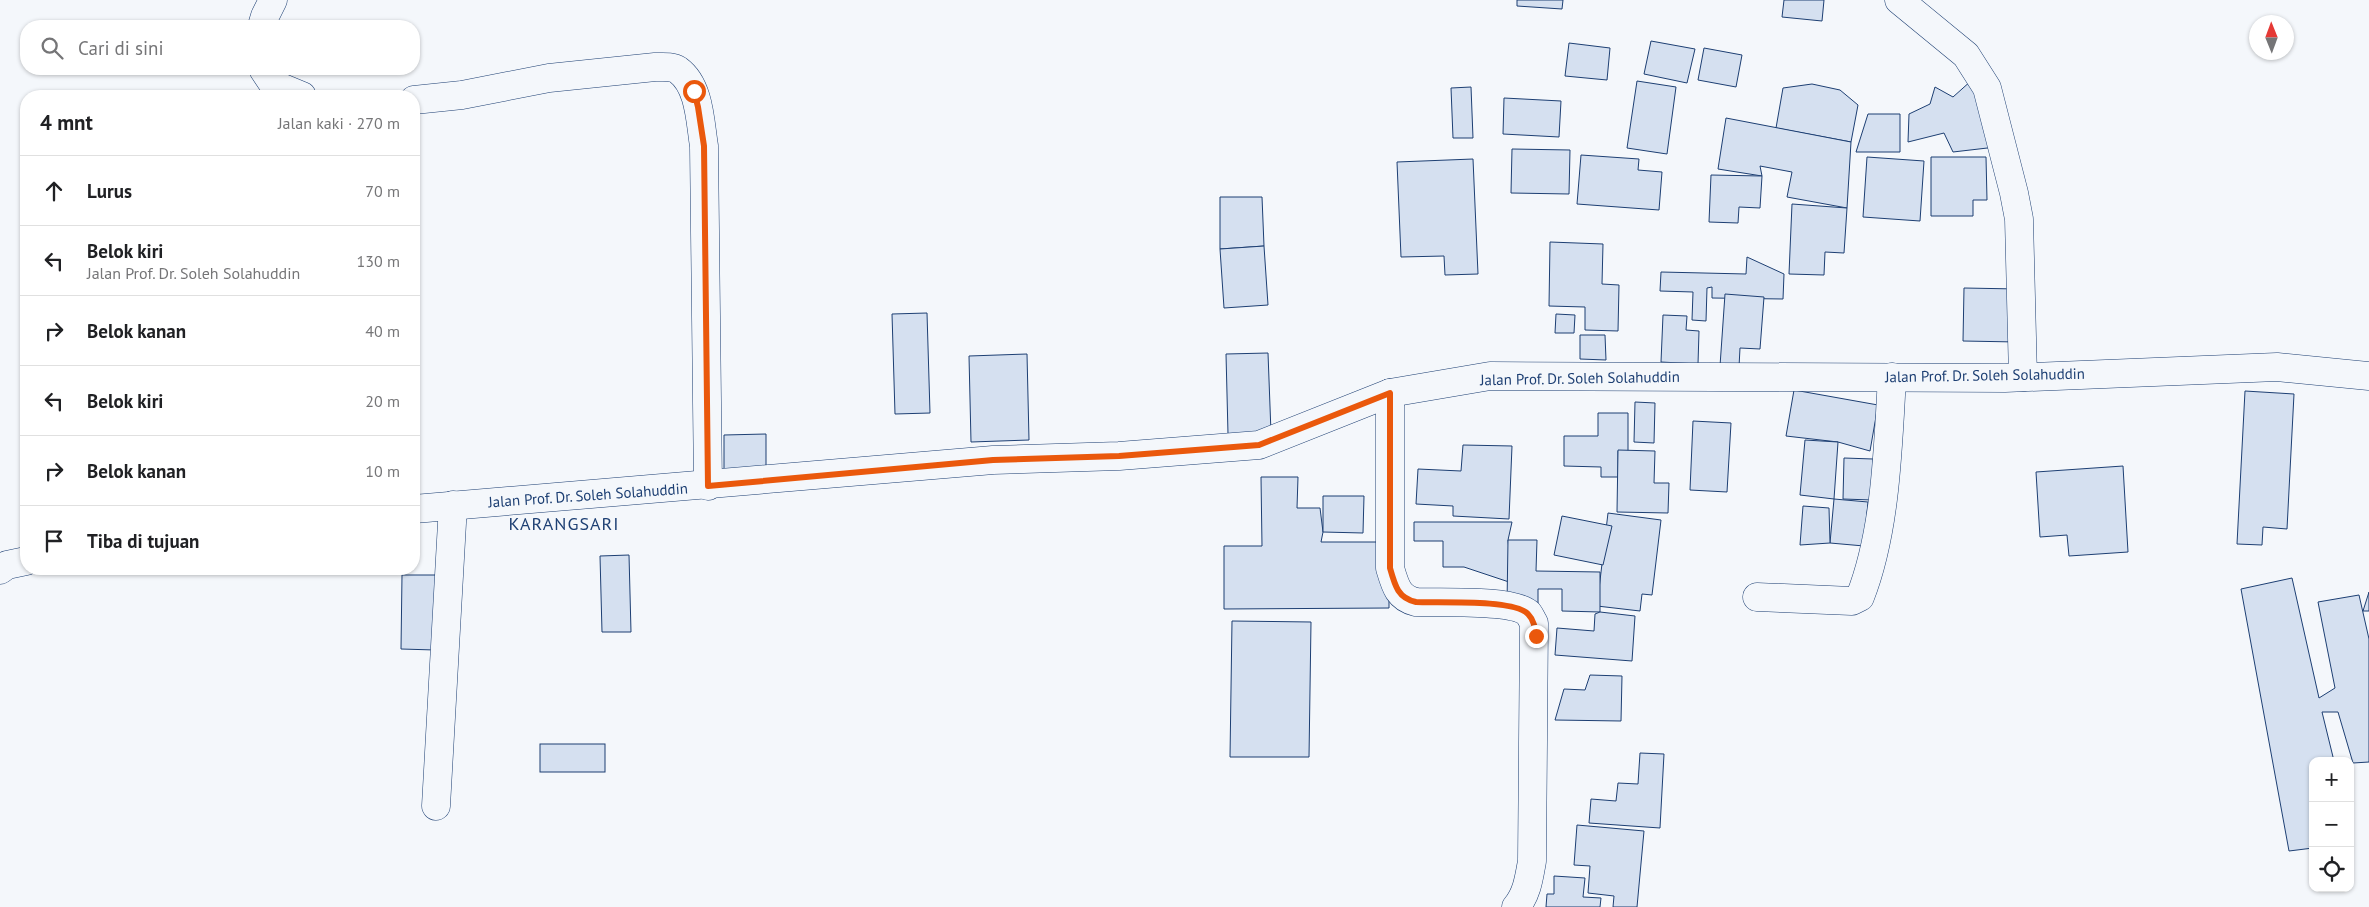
<!DOCTYPE html>
<html lang="id">
<meta charset="utf-8">
<style>
:root{--surface:#fff;--page:#f2f2f2;--text:#202124;--muted:#757577;--line:#e0e0e0}
body{margin:0;font-family:"PT Sans",sans-serif;background:var(--page);color:var(--text)}
.controls{position:absolute;right:15px;bottom:15px;display:grid;overflow:hidden;border-radius:10px;box-shadow:0 1px 4px #0004}
.controls button{width:45px;height:45px;display:grid;place-items:center;padding:0;border:0;border-bottom:1px solid var(--line);background:var(--surface);color:var(--text);font:25px sans-serif}
.compass{position:absolute;left:2249px;top:15px;width:45px;height:45px;border-radius:50%;background:var(--surface);box-shadow:0 1px 4px #0004;rotate:359deg}
.stop{position:absolute;width:15px;height:15px;margin:-11px;border:4px solid #ea580c;border-radius:50%;background:#fff}
.stop.end{background:#ea580c;border-color:#fff;box-shadow:0 1px 5px #0008}
.list{margin:0;padding:0;list-style:none}
h2{display:flex;justify-content:space-between;align-items:center;height:65px;margin:0;padding:0 20px;font-size:21px}
h2 small{font-size:16px;font-weight:400;color:var(--muted)}
.list li{display:grid;grid-template-columns:32px 1fr auto;gap:15px;align-items:center;box-sizing:border-box;height:70px;padding:0 20px;border-top:1px solid var(--line)}
.list b{display:block;font-size:19px;white-space:nowrap}
.list p{margin:0;font-size:16px;white-space:nowrap;color:var(--muted)}
.list em{font-size:16px;font-style:normal;color:var(--muted)}
.icon{flex:none;width:28px;height:28px;fill:none;stroke:currentColor;stroke-width:2;stroke-linecap:round;stroke-linejoin:round}
.map{position:relative;flex:none;width:2369px;height:907px;overflow:hidden}
.search{position:absolute;background:var(--surface);box-shadow:0 1px 4px #0004;left:20px;top:20px;width:400px;height:55px;display:flex;align-items:center;gap:12px;box-sizing:border-box;padding:0 18px;border-radius:20px;color:var(--muted);font-size:19px}
.panel{position:absolute;background:var(--surface);box-shadow:0 1px 4px #0004;left:20px;top:90px;width:400px;height:485px;border-radius:20px}
.map>svg:first-child{display:block}
.building{fill:#d5e0f0;stroke:#1d3f73}
.lines{fill:none;stroke-linecap:round;stroke-linejoin:round}
.street-casing{stroke:#1d3f73;stroke-width:29}
.secondary-casing{stroke:#1d3f73;stroke-width:29}
.street{stroke:#f4f7fb;stroke-width:28}
.secondary{stroke:#f4f7fb;stroke-width:28}
.route{stroke:#ea580c;stroke-width:6}
.labels{text-anchor:middle;dominant-baseline:central;stroke-width:4;stroke-linejoin:round;paint-order:stroke}
.street-label{font-size:15px;fill:#1d3f73;stroke:#f4f7fb}
.quarter-label{font-size:18px;letter-spacing:1px;fill:#1d3f73;stroke:#f4f7fb}
</style>
<div class="map">
<svg width="2369" height="907" viewBox="0 0 2369 907">
<rect width="100%" height="100%" fill="#f4f7fb"/>
<g class="building">
<path d="M1517,0H1563L1562,9L1517,6Z"/>
<path d="M1784,0H1824L1822,21L1782,17Z"/>
<path d="M1651,41L1695,49L1687,83L1644,74Z"/>
<path d="M1569,43L1610,48L1607,80L1565,76Z"/>
<path d="M1704,48L1742,55L1736,87L1698,80Z"/>
<path d="M1972,80L1996,147L1953,152L1944,133L1908,142L1909,114L1930,104L1935,87L1953,97Z"/>
<path d="M1637,81L1676,87L1667,154L1627,148Z"/>
<path d="M1812,84L1840,90L1858,105L1851,142L1776,128L1783,88Z"/>
<path d="M1471,87L1473,138H1453L1451,88Z"/>
<path d="M1504,98L1561,101L1559,137L1503,134Z"/>
<path d="M1868,114H1900V152H1856Z"/>
<path d="M1726,118L1851,142L1847,208L1787,197L1792,172L1760,166L1762,176L1718,169Z"/>
<path d="M1512,149L1570,150L1569,194L1511,193Z"/>
<path d="M1581,155L1639,159L1638,170L1662,172L1659,210L1577,204Z"/>
<path d="M1867,157L1924,161L1920,221L1863,217Z"/>
<path d="M1931,157H1986L1987,200H1973V216H1931Z"/>
<path d="M1473,159L1478,274L1445,275L1444,256L1401,257L1397,162Z"/>
<path d="M1711,175L1762,176L1760,208L1739,207L1738,223L1709,222Z"/>
<path d="M1220,197H1262L1264,246L1220,249Z"/>
<path d="M1792,204L1847,208L1844,253L1825,252L1824,275L1789,274Z"/>
<path d="M1550,242L1603,244L1602,284L1619,285L1618,331L1585,330V307L1549,306Z"/>
<path d="M1264,246L1268,305L1224,308L1220,249Z"/>
<path d="M1747,257L1784,274L1783,299L1712,298V287L1707,288L1706,321L1692,320L1693,292L1660,291L1661,272L1746,274Z"/>
<path d="M1964,288L2018,289L2017,342L1963,341Z"/>
<path d="M1725,294L1764,297L1760,349L1740,348L1739,367L1720,366Z"/>
<path d="M927,313L930,413L895,414L892,314Z"/>
<path d="M1556,314L1575,315L1574,333H1555Z"/>
<path d="M1663,315L1687,316L1686,330L1699,331L1698,364L1661,362Z"/>
<path d="M1580,335H1605L1606,360L1580,359Z"/>
<path d="M1268,353L1271,433L1228,434L1226,354Z"/>
<path d="M1027,354L1029,440L971,442L969,356Z"/>
<path d="M1794,390L1878,405L1870,451L1838,442L1786,436Z"/>
<path d="M2245,391L2294,394L2287,529L2263,527L2262,545L2237,544Z"/>
<path d="M1635,402L1655,403L1654,443L1634,442Z"/>
<path d="M1598,413H1628V452L1618,451V477H1601V467L1564,466V436H1598Z"/>
<path d="M1693,421L1731,423L1727,492L1690,490Z"/>
<path d="M766,434V471H724V435Z"/>
<path d="M1805,440L1838,442L1834,499L1800,495Z"/>
<path d="M1463,445L1512,446L1509,519L1453,516V506L1416,504L1418,469L1461,471Z"/>
<path d="M1618,450L1655,451L1654,483H1669L1668,513L1617,512Z"/>
<path d="M1844,458L1873,459L1872,500L1843,499Z"/>
<path d="M2123,466L2128,552L2069,556L2067,535L2040,537L2036,472Z"/>
<path d="M1261,477H1298L1297,508H1320L1323,532L1321,542H1389V608L1224,609V546H1262Z"/>
<path d="M1323,496H1364L1363,533L1323,532Z"/>
<path d="M1834,499L1868,502L1864,546L1830,543Z"/>
<path d="M1803,506L1829,508L1830,543L1800,545Z"/>
<path d="M1608,513L1661,520L1652,595L1642,594L1640,611L1597,606Z"/>
<path d="M1562,516L1612,526L1603,565L1554,555Z"/>
<path d="M1414,522H1512L1508,540L1512,583L1464,567H1443V541H1414Z"/>
<path d="M1508,540H1537L1536,571L1600,572V612L1562,611V589H1538V605L1507,604Z"/>
<path d="M629,555L631,632H602L600,556Z"/>
<path d="M402,575H437L435,650L401,649Z"/>
<path d="M2292,578L2319,698L2335,688L2318,602L2359,595L2369,639V762L2353,763L2338,712H2322L2334,761H2313V848L2289,851L2241,589Z"/>
<path d="M2369,592V611H2363Z"/>
<path d="M1600,612L1635,616L1632,661L1555,655L1557,628L1594,631L1595,614Z"/>
<path d="M1232,621L1311,622L1309,757H1230Z"/>
<path d="M1590,675L1622,676L1621,721L1555,720L1564,689L1585,690Z"/>
<rect x="540" y="744" width="65" height="28"/>
<path d="M1640,753L1664,754L1660,828L1589,823L1591,799L1616,801L1618,783L1638,784Z"/>
<path d="M1577,825L1644,831L1637,907H1613L1614,896L1588,893L1590,866L1574,865Z"/>
<path d="M1554,876L1585,878L1583,897L1601,898L1600,907H1546L1547,894H1554Z"/>
</g>
<g class="lines">
<defs>
<g id="street">
<path d="M1899,0L1966,55L1987,88L2014,193L2019,219L2023,377"/>
<path d="M262,26L265,16L273,0"/>
<path d="M263,69L273,84L302,96"/>
<path d="M414,100L462,95L549,78L655,67C663,67 672,66 678,70C700,86 700,122 704,146L708,486"/>
<path d="M1390,393V568C1395,585 1398,598 1416,602C1439,603 1512,599 1528,613C1530,615 1532,620 1534,623L1532,861C1529,878 1527,894 1516,907"/>
<path d="M1757,597L1852,601L1860,597C1886,531 1888,447 1892,377"/>
<path d="M436,806L453,505"/>
</g>
<g id="secondary">
<path d="M414,509L993,460L1119,456L1259,445L1390,393L1490,376L2005,378L2277,367L2369,376"/>
<path d="M0,570L7,565L26,561"/>
</g>
</defs>
<use href="#street" class="street-casing"/>
<use href="#secondary" class="secondary-casing"/>
<use href="#street" class="street"/>
<use href="#secondary" class="secondary"/>
</g>
<g class="lines">
<path class="route" d="M694,91L698,107L704,146L708,486L993,460L1119,456L1259,445L1390,393V568C1395,586 1398,598 1416,602C1439,603 1514,599 1528,614C1534,620 1535,628 1536,636"/>
</g>
<g class="labels">
<g class="street-label">
<text transform="translate(1985 375) rotate(-1)">Jalan Prof. Dr. Soleh Solahuddin</text>
<text transform="translate(1580 378) rotate(-1)">Jalan Prof. Dr. Soleh Solahuddin</text>
<text transform="translate(588 495) rotate(-4)">Jalan Prof. Dr. Soleh Solahuddin</text>
</g>
<g class="quarter-label">
<text x="564" y="523">KARANGSARI</text>
</g>
</g>
</svg>
<div class="controls">
<button>+</button>
<button>−</button>
<button><svg class="icon" aria-label="locate" viewBox="0 0 24 24"><circle cx="12" cy="12" r="6"/><path d="M12 2v4M12 18v4M2 12h4M18 12h4"/></svg></button>
</div>
<svg class="compass" viewBox="-18 -18 36 36"><path d="M0-13l5 13h-10z" fill="#e53935"/><path d="M0 13l5-13h-10z" fill="#757577"/></svg>
<div class="stop" style="left:694px;top:91px"></div>
<div class="stop end" style="left:1536px;top:636px"></div>
<div class="search"><svg class="icon" aria-label="search" viewBox="0 0 24 24"><circle cx="10" cy="10" r="6"/><path d="M15 15l6 6"/></svg>Cari di sini</div>
<section class="panel">
<h2>4 mnt<small>Jalan kaki · 270 m</small></h2>
<ul class="list">
<li><svg class="icon" aria-label="ahead" viewBox="0 0 24 24"><path d="M12 20V5M6 11l6-6 6 6"/></svg><div><b>Lurus</b></div><em>70 m</em></li>
<li><svg class="icon" aria-label="left" viewBox="0 0 24 24"><path d="M17 20v-9H6M10 6l-5 5 5 5"/></svg><div><b>Belok kiri</b><p>Jalan Prof. Dr. Soleh Solahuddin</p></div><em>130 m</em></li>
<li><svg class="icon" aria-label="right" viewBox="0 0 24 24"><path d="M7 20v-9h11M14 6l5 5-5 5"/></svg><div><b>Belok kanan</b></div><em>40 m</em></li>
<li><svg class="icon" aria-label="left" viewBox="0 0 24 24"><path d="M17 20v-9H6M10 6l-5 5 5 5"/></svg><div><b>Belok kiri</b></div><em>20 m</em></li>
<li><svg class="icon" aria-label="right" viewBox="0 0 24 24"><path d="M7 20v-9h11M14 6l5 5-5 5"/></svg><div><b>Belok kanan</b></div><em>10 m</em></li>
<li><svg class="icon" aria-label="arrive" viewBox="0 0 24 24"><path d="M6 21V4h12l-3 4 3 4H6"/></svg><div><b>Tiba di tujuan</b></div></li>
</ul>
</section>
</div>
